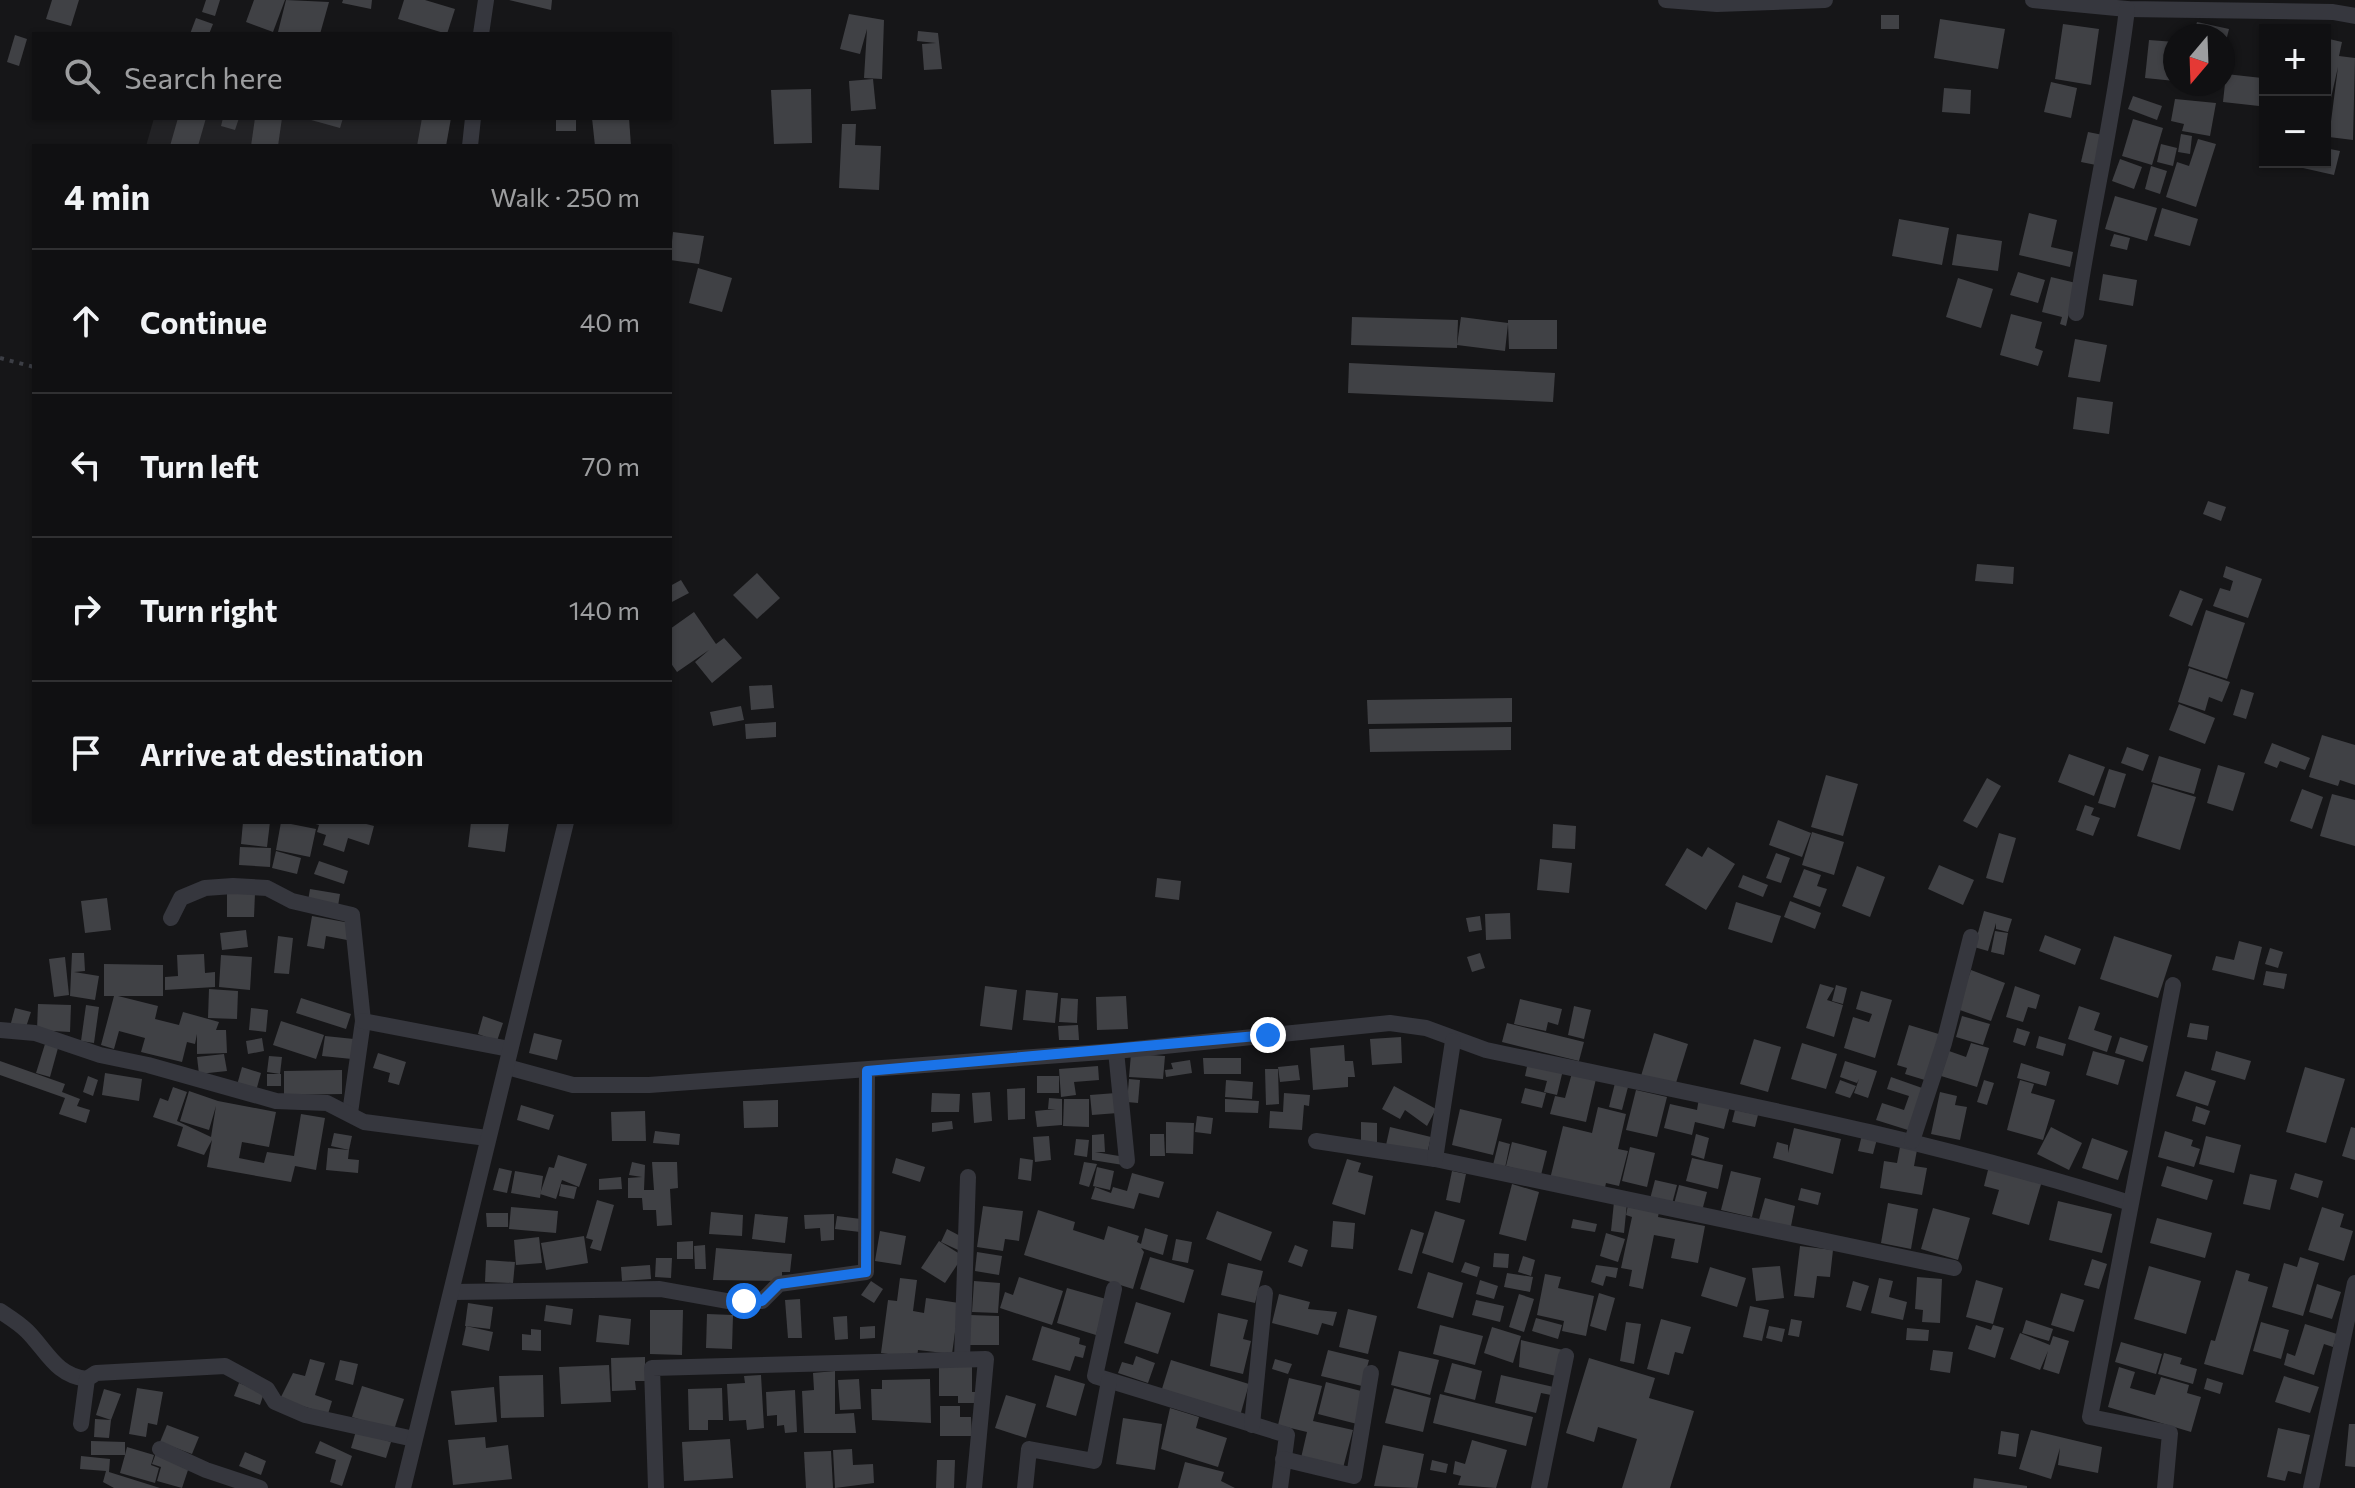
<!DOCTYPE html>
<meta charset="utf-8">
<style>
:root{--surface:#101012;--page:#1e1e20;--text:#f1f3f6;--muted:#9c9d9f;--line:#303032}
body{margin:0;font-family:Commissioner,sans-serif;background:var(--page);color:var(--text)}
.controls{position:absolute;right:24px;top:24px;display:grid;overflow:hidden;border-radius:0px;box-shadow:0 2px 6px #0004}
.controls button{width:72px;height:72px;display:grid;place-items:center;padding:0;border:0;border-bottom:2px solid var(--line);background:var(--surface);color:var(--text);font:40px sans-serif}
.compass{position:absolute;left:2163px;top:24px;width:72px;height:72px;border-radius:50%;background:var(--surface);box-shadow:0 2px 6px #0004;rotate:199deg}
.stop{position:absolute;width:24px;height:24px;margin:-18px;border:6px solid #1a73e8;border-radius:50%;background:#fff}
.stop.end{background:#1a73e8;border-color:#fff;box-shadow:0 2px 8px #0008}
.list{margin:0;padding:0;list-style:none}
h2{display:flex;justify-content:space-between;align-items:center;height:104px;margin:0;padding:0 32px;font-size:34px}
h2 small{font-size:26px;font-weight:400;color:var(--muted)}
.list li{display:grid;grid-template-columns:52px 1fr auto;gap:24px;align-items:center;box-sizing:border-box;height:144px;padding:0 32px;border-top:2px solid var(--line)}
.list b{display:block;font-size:30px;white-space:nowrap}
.list em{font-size:26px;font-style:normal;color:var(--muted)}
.icon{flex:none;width:44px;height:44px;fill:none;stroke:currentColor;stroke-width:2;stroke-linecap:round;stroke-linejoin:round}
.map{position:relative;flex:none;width:2355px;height:1488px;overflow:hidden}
.search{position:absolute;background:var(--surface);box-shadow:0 2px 6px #0004;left:32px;top:32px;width:640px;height:88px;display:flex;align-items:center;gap:20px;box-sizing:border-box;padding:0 28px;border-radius:0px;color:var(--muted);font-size:30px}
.panel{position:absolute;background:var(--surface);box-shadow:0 2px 6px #0004;left:32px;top:144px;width:640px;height:680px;border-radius:0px}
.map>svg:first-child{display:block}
.built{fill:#222225}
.building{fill:#404145}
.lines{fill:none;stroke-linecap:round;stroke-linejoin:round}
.path{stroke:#3c3e45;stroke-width:4;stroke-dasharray:4 6;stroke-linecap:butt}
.street{stroke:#36373e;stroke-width:16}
.route{stroke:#1a73e8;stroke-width:10}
</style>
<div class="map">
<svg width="2355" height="1488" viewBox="0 0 2355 1488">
<rect width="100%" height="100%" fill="#161618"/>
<path class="built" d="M154,118H448L444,146H146Z"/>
<g class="building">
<path d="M52,0H79L71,26L46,19Z"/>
<path d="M206,0H220L215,16L202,12Z"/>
<path d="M254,0H285L273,32L246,22Z"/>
<path d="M286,0L329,2L320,34L278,32Z"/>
<path d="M343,0H372L371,9L342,3Z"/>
<path d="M404,0H425L455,9L447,34L398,19Z"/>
<path d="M509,0H552L551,10Z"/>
<path d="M849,14L884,20L882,79L864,78L867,29L860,54L840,49Z"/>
<rect x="1881" y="15" width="18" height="14"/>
<path d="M196,18L213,24L209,34H190Z"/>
<path d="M1940,19L2005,29L1998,69L1934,58Z"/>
<path d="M2197,22L2229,29L2224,49L2223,36H2193Z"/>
<path d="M2063,24L2099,29L2091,85L2055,79Z"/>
<path d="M918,31L938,33L942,69L924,70L922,44L936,43L917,41Z"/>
<path d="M15,35L27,39L19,66L7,62Z"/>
<path d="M2325,38L2342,42L2339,56L2355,58L2353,140L2329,137L2338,67L2328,111H2325Z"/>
<path d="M2149,40L2175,42V81L2145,78Z"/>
<path d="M2226,74L2262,78L2259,106L2223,102Z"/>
<path d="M873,79L876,109L851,111L849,81Z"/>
<path d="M2051,82L2077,88L2071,118L2044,112Z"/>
<path d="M1944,88L1971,90L1970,114L1942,112Z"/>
<path d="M811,89L812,143L774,144L771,90Z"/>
<path d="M2133,96L2162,106L2157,120L2128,109Z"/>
<path d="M2175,99L2216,103L2210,136L2182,131L2184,124L2171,121Z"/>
<path d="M178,118H206L198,146H170Z"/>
<path d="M223,118H239L235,130L221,126Z"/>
<path d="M255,118H282L278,146H251Z"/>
<path d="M304,118H343L340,128Z"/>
<path d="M422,118H451L446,146H417Z"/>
<rect x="556" y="118" width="20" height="13"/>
<path d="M592,118H629L631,146H595Z"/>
<path d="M2133,119L2163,128L2152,165L2122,156Z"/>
<path d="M842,124H856L855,145L881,146L879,190L839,188Z"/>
<path d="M2088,132L2103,135L2096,165L2081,162Z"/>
<path d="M2181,134L2192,136L2190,154L2178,152Z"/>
<path d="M2198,139L2216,144L2196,207L2166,197L2177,162L2189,166Z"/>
<path d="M2161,144L2177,148L2173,166L2157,162Z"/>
<path d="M2325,148L2340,151L2334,175L2303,168L2304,162H2325Z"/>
<path d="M2120,159L2142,167L2134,189L2112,181Z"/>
<path d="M2151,166L2167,171L2160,194L2145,189Z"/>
<path d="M2115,196L2157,208L2147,241L2105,229Z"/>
<path d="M2162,208L2198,219L2190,246L2154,236Z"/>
<path d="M2029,213L2057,220L2051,247L2073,252L2070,267L2019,255Z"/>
<path d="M1899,219L1949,228L1942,265L1892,256Z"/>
<path d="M673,232L704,236L699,264L670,260Z"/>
<path d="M1957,234L2002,241L1998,271L1952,265Z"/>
<path d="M2114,234L2130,238L2127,250L2110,246Z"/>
<path d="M698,268L732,278L722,312L689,303Z"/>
<path d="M2018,272L2045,280L2038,303L2010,295Z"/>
<path d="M2103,274L2137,280L2133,306L2099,300Z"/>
<path d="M2051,277L2076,283L2066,326L2060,324L2062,317L2042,312Z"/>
<path d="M1958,278L1993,289L1981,328L1946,317Z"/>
<path d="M2011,314L2042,322L2035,348L2043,351L2038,366L2000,355Z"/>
<path d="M1352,317L1458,320L1457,348L1351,345Z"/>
<path d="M1461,317L1508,323V320H1557V349H1509L1508,324L1505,351L1457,345Z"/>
<path d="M2075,339L2107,345L2100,382L2068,377Z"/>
<path d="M1349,363L1555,373L1553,402L1348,393Z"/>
<path d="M2077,397L2113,402L2109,434L2073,429Z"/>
<path d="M2208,501L2226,507L2221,521L2203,514Z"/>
<path d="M1977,564L2014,567L2013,584L1975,581Z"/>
<path d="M2226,566L2262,579L2248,618L2213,606L2220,588L2230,591L2233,581L2223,577Z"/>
<path d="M757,573L780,598L757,619L733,595Z"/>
<path d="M681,580L689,593L670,603V586Z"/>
<path d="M2180,590L2203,599L2192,626L2169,616Z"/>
<path d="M2206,610L2245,623L2227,679L2188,666Z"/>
<path d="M694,612L716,644L724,638L742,658L712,683L695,662L709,650L677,672L670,662V629Z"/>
<path d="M2189,668L2230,682L2222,702L2209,697L2205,711L2178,702Z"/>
<path d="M772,685L774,708L751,710L749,686Z"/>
<path d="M2241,689L2254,693L2246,719L2233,715Z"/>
<path d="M1512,698V722L1368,724L1367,700Z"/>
<path d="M2179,704L2215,718L2205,744L2169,730Z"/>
<path d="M741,706L744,720L713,726L710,712Z"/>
<path d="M776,722V737L746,739L745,724Z"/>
<path d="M1511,727V750L1370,752L1369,729Z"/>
<path d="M2322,735L2355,745V785L2340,780L2338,786L2309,777Z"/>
<path d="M2272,743L2310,758L2305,770L2280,761L2277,768L2264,763Z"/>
<path d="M2127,747L2149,755L2143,771L2121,763Z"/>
<path d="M2069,754L2105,767L2094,796L2058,782Z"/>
<path d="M2159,756L2201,769L2194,794L2151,782Z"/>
<path d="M2218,765L2245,773L2233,811L2207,803Z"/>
<path d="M2109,769L2126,774L2115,808L2098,803Z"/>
<path d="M1826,775L1858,784L1843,836L1811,827Z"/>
<path d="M1987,778L2001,786L1977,828L1963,821Z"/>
<path d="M2153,784L2196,797L2180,850L2137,836Z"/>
<path d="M2302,789L2323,797L2312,829L2290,821Z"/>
<path d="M2332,794L2355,800V846L2320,836Z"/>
<path d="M2085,805L2094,808L2091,815L2100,818L2093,836L2076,830Z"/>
<path d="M1778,820L1811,833L1802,857L1769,845Z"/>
<path d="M243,822H270L267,847L241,844Z"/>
<path d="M281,822L316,829L310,857L276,850Z"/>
<path d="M359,822L374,826L369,845L348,838L344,852L323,845L326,835L317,832L319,825L312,823Z"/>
<path d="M471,822H509L505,852L468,847Z"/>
<path d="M1553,824L1576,826L1575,849L1552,848Z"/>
<path d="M1812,832L1844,842L1834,875L1802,865Z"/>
<path d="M1999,833L2016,838L2003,883L1986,878Z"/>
<path d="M240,847L271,848L270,867L239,865Z"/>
<path d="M1708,847L1735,864L1706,910L1665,885L1687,848L1702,857Z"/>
<path d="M276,851L301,858L297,874L272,868Z"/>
<path d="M1776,853L1790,858L1781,883L1766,878Z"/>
<path d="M1540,859L1572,863L1569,893L1537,890Z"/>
<path d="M319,861L348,871L344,884L314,874Z"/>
<path d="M1939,865L1974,880L1963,905L1928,889Z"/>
<path d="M1857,866L1885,877L1870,917L1842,906Z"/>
<path d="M1804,869L1821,875L1817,886L1827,889L1820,907L1793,897Z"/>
<path d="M1743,875L1768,885L1763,897L1738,887Z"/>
<path d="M1157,878L1181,881L1179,900L1155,897Z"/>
<path d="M310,889L340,894L338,906L308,901Z"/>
<path d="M227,892L255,893L254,917H227Z"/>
<path d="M107,898L111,930L85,933L81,901Z"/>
<path d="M1790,901L1821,913L1815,929L1784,917Z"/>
<path d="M1736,902L1781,916L1772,943L1728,929Z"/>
<path d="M1984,911L2012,919L2008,932L1996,929V923L1988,951L1974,947Z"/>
<path d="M1510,913L1511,939L1486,940L1485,914Z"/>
<path d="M312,916L350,923L347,940L326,936L324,949L307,946Z"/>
<path d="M1480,916L1482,930L1469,932L1466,918Z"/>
<path d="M246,930L248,947L222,950L220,933Z"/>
<path d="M1995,931L2008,933L2004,955L1991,952Z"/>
<path d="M2045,935L2081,949L2075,965L2039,951Z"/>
<path d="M278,936L293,938L289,974L274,973Z"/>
<path d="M2114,936L2172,955L2158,998L2100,979Z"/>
<path d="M2239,941L2262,947L2254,980L2212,970L2216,956L2234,960Z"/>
<path d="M2270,948L2283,952L2278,968L2265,964Z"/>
<path d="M72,953H84L85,971L74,972L99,976L95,1000L70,996Z"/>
<path d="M1480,953L1485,968L1472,972L1467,957Z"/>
<path d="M204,954L205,973L215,972V987L165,990V977L178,976L177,955Z"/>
<path d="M221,955L252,957L250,990L219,987Z"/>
<path d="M65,957L69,995L54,997L49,959Z"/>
<path d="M104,964L163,965V996H118L158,1006L155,1019L179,1025L183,1012L219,1022L216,1030H226L227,1053L197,1054V1034L195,1044L187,1042L182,1062L141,1052L145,1038L119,1031L114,1049L101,1045L114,996H104Z"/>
<path d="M1971,970L2005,983L1991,1021L1957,1009Z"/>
<path d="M2266,971L2287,974L2284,989L2263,985Z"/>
<path d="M1820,984L1834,988L1827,1000L1843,1005L1834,1037L1806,1028Z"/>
<path d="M1836,985L1847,988L1843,1004L1832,1001Z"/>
<path d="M985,986L1017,990L1012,1030L980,1026Z"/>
<path d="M2015,986L2040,995L2036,1009L2028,1007L2023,1022L2006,1017Z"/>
<path d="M209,989L238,991L237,1019L208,1018Z"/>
<path d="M1026,990L1058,993L1055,1023L1023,1020Z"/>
<path d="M1861,991L1892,1000L1875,1058L1844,1048L1853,1017L1869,1022L1872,1014L1856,1009Z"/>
<path d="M1126,996L1128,1029L1097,1030L1096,997Z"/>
<path d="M301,998L351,1014L346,1029L296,1013Z"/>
<path d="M1061,998L1078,999L1077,1023L1059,1022Z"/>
<path d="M1520,999L1562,1009L1558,1025L1548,1022L1546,1031L1514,1024Z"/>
<path d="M38,1004L71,1005L70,1032L37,1030Z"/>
<path d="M86,1005L99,1007L94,1043L81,1041Z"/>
<path d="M1574,1006L1591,1010L1584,1039L1568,1035Z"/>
<path d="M2079,1006L2100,1013L2094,1030L2112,1036L2107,1052L2068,1039Z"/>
<path d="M15,1008L31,1012L26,1027L11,1023Z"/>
<path d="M251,1008L268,1010L266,1032L249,1030Z"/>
<path d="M483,1016L503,1023L497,1041L478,1034Z"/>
<path d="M1962,1016L1990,1024L1983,1045L1956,1037Z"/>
<path d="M281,1021L324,1035L316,1059L273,1045Z"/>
<path d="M1507,1023L1584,1042L1579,1061L1502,1042Z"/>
<path d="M2190,1023L2209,1026L2207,1040L2187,1037Z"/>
<path d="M1078,1025L1079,1040H1059L1058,1026Z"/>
<path d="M1909,1025L1942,1035L1928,1081L1905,1074L1907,1068L1897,1065Z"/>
<path d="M2017,1028L2030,1032L2025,1046L2013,1042Z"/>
<path d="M534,1033L562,1040L557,1060L529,1053Z"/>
<path d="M1654,1033L1688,1044L1675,1086L1641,1076Z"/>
<path d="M325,1036L354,1039L352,1059L322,1056Z"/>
<path d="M2039,1036L2066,1044L2063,1056L2036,1048Z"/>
<path d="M1401,1037L1402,1063L1372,1065L1370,1039Z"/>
<path d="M2120,1037L2148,1046L2143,1062L2115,1053Z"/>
<path d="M262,1038L264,1051L248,1054L246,1041Z"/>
<path d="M1754,1039L1781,1047L1768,1092L1740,1084Z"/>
<path d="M1802,1043L1837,1054L1826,1089L1791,1079Z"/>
<path d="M1971,1043L1989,1048L1977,1087L1941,1076L1949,1051L1966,1057Z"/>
<path d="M45,1044L58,1048L50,1077L36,1073Z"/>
<path d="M1344,1045L1345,1061H1353L1355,1077H1348V1087L1313,1090L1310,1048Z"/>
<path d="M2093,1051L2125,1060L2118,1085L2086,1075Z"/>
<path d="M2216,1051L2251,1061L2245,1080L2211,1070Z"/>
<path d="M378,1053L406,1062L399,1085L388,1082L390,1073L373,1068Z"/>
<path d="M224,1054L227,1071L199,1074L197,1057Z"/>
<path d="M1131,1054L1165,1056L1163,1079L1129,1077Z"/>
<path d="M269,1056L282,1057L280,1074L267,1072Z"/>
<path d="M1203,1058H1241V1074H1204Z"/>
<path d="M1190,1060L1192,1073L1166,1077L1165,1070L1173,1069L1171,1063Z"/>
<path d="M0,1061L65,1084L62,1092L80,1099L77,1106L90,1110L86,1123L59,1114L65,1098L0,1075Z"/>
<path d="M1845,1061L1877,1071L1868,1098L1854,1093L1859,1079L1857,1083L1840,1077Z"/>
<path d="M1528,1062L1563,1070L1557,1095L1544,1092L1547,1081L1525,1076Z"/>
<path d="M2021,1063L2050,1072L2046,1086L2017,1078Z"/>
<path d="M1298,1065L1300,1080L1280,1082L1278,1067Z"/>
<path d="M1098,1066L1099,1080L1074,1082L1076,1095L1061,1097L1059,1069Z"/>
<path d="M242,1067L261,1073L256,1091L237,1085Z"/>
<path d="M2305,1067L2345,1079L2326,1143L2286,1132Z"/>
<path d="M1265,1069H1278L1279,1104L1266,1105Z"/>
<path d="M342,1070V1094L284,1095V1071Z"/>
<path d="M2185,1071L2216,1081L2208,1106L2176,1096Z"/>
<path d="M105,1073L142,1079L139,1101L102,1095Z"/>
<path d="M1572,1073L1596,1079L1586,1122L1550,1114L1555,1096L1565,1098Z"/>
<rect x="267" y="1074" width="14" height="12"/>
<path d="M88,1076L98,1080L93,1096L83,1092Z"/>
<rect x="1037" y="1076" width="22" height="17"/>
<path d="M1891,1077L1925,1089L1911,1131L1876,1120L1882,1103L1904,1110L1909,1096L1887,1089Z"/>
<path d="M1129,1079L1140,1080L1138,1103L1127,1102Z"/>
<path d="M1226,1080L1253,1082L1252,1099L1225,1097Z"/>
<path d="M1840,1080L1856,1086L1850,1098L1835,1093Z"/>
<path d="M1984,1080L1994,1083L1987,1105L1977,1102Z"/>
<path d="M2020,1080L2034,1084L2031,1093L2055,1100L2043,1140L2007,1130Z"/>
<path d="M1615,1083L1628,1087L1622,1110L1609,1107Z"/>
<path d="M1394,1086L1436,1109L1427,1126L1405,1110L1400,1119L1382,1109Z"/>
<path d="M173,1087L187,1092L177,1121L211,1137L216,1106L209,1130L180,1121L189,1091L218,1101L276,1112L269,1147L242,1142L239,1158L264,1163L267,1152L294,1156L301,1114L325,1118L316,1170L295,1166L291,1182L207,1167L212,1140L204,1155L177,1146L183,1127L153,1117L160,1098L168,1101Z"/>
<path d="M1025,1088V1119L1008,1120L1007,1089Z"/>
<path d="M1525,1088L1546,1093L1542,1108L1521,1103Z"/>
<path d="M1636,1090L1667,1097L1657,1137L1626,1130Z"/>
<path d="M990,1092L992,1121L974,1123L972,1093Z"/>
<path d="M1940,1092L1957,1096L1955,1105L1967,1107L1960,1140L1931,1134Z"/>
<path d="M932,1093L960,1094L959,1112H931Z"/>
<path d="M1116,1093L1118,1113L1092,1115L1090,1095Z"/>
<path d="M1284,1093L1310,1095L1309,1106L1304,1105L1302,1130L1269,1128L1270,1111L1283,1112Z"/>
<path d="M1049,1098L1062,1099V1125L1037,1127L1035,1111L1056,1109H1048Z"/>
<path d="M1699,1098L1730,1106L1724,1129L1695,1122L1692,1135L1664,1128L1670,1104L1697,1110Z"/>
<path d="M1064,1099H1089V1127L1063,1126Z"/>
<path d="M1225,1099L1259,1101L1258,1113L1225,1112Z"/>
<path d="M778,1100V1127L744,1128L743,1101Z"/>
<path d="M521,1105L554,1115L549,1130L517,1120Z"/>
<path d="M2196,1106L2210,1111L2205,1125L2192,1121Z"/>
<path d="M1598,1107L1626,1114L1618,1149L1628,1151L1619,1186L1606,1183L1604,1192L1550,1179L1563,1126L1592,1133Z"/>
<path d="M1460,1109L1502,1119L1493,1155L1452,1145Z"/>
<path d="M1735,1110L1758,1115L1755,1127L1732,1122Z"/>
<path d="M645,1111L646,1141H612L611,1112Z"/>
<path d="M1197,1116L1213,1118L1211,1134L1195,1132Z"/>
<path d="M952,1121L953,1129L932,1132V1123Z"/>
<path d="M1166,1122L1194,1123L1193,1154L1166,1153Z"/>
<path d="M1361,1122L1377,1123V1143H1361Z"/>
<path d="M1390,1127L1431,1137L1427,1154L1386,1145Z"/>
<path d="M2051,1127L2082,1143L2069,1170L2037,1154Z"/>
<path d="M2351,1127L2355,1128V1160L2342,1156Z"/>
<path d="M1794,1128L1841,1139L1833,1174L1773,1158L1777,1142L1788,1145V1153Z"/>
<path d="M655,1131L680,1134L679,1145L653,1143Z"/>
<path d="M2165,1131L2193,1140L2191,1146L2200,1149L2194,1167L2158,1157Z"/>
<path d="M334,1133L352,1136L349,1150L331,1146Z"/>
<path d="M1104,1134L1105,1152H1095L1125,1157L1123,1165L1092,1160V1135Z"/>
<path d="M1150,1134H1164L1165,1156H1150Z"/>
<path d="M1696,1134L1709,1138L1704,1159L1691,1155Z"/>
<path d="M1862,1135L1877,1139L1873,1154L1858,1151Z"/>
<path d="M1049,1136L1051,1160L1035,1162L1033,1137Z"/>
<path d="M2206,1136L2241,1145L2234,1173L2199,1164Z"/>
<path d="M2092,1138L2128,1151L2118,1180L2082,1168Z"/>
<path d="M1076,1139L1089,1140L1087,1157L1074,1155Z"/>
<path d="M1499,1141L1510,1144L1505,1168L1493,1165Z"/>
<path d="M1512,1142L1547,1151L1541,1175L1506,1166Z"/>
<path d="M1630,1147L1655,1153L1647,1187L1622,1181Z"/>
<path d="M1900,1147L1917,1150L1914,1166L1927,1168L1922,1195L1880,1188L1884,1161L1897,1163Z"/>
<path d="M328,1148L349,1150L348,1159L359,1160L358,1173L326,1170Z"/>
<path d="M558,1155L587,1164L579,1187L562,1180L556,1199L540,1194L549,1167L554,1168Z"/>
<path d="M896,1158L925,1167L920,1182L892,1173Z"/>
<path d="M1020,1158L1033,1160L1031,1181L1018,1179Z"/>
<path d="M1692,1158L1723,1165L1718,1189L1686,1181Z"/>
<path d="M1347,1159L1361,1163L1358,1172L1373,1176L1365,1215L1332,1204Z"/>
<path d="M632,1162L645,1165L644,1190H654L652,1162H677L678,1188L670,1189L672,1225L657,1226L656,1210H643L642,1198H628V1178L642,1177L629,1175Z"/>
<path d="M1084,1162L1097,1164L1089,1187L1079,1184Z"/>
<path d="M1989,1166L2042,1181L2029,1225L1992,1214L1999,1190L1984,1186Z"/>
<path d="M2167,1166L2213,1180L2207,1200L2161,1186Z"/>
<path d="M1097,1167L1114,1171L1110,1190L1093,1186Z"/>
<path d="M499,1168L512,1171L507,1193L493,1190Z"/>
<path d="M515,1171L543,1176L540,1198L511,1193Z"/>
<path d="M1452,1171L1466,1174L1460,1203L1446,1200Z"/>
<path d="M1731,1171L1761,1178L1752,1217L1721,1210Z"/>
<path d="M1132,1173L1164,1182L1159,1198L1139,1193L1134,1209L1091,1199L1095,1187L1111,1193L1113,1187L1127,1191Z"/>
<path d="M2295,1173L2323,1181L2318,1198L2290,1189Z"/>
<path d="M2250,1174L2277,1180L2270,1210L2243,1204Z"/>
<path d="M621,1177L622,1189L599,1190V1179Z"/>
<path d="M1655,1180L1677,1185L1672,1204L1650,1199Z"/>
<path d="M561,1184L577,1187L574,1199L559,1196Z"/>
<path d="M1512,1184L1539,1192L1526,1241L1499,1234Z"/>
<path d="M1679,1185L1707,1192L1702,1211L1674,1204Z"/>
<path d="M1801,1188L1821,1193L1818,1205L1798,1200Z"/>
<path d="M1765,1198L1795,1206L1790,1231L1758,1223Z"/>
<path d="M597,1200L614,1205L601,1251L590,1248L593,1240L586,1238Z"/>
<path d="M2058,1201L2112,1214L2102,1253L2049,1240Z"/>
<path d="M1614,1202L1627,1203L1624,1233L1611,1231Z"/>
<path d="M1888,1203L1918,1209L1911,1249L1881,1243Z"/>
<path d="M1628,1205L1659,1212L1658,1217L1705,1226L1698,1263L1671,1258L1675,1239L1654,1235L1643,1289L1629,1286L1632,1270L1621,1268L1632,1217L1626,1215Z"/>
<path d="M983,1206L1023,1211L1019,1241L1005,1239L1003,1251L977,1247Z"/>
<path d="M511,1207L558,1211L556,1233L509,1229Z"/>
<path d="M2322,1207L2344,1214L2340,1227L2353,1231L2344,1261L2308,1250Z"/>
<path d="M1933,1208L1970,1218L1958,1260L1921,1249Z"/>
<path d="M1038,1210L1075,1222L1073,1230L1104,1240L1108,1226L1139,1236L1137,1242L1141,1244L1145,1228L1168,1235L1163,1255L1141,1248L1144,1252L1133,1289L1024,1255Z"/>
<path d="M1217,1211L1272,1232L1261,1261L1206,1239Z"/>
<path d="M1435,1211L1465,1220L1453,1263L1422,1253Z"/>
<path d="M711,1212L743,1215L742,1236L709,1234Z"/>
<path d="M486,1213H508V1227H487Z"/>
<path d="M755,1214L788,1217L785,1243L752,1239Z"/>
<path d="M834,1214V1240L821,1241L820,1228L805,1229L804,1215Z"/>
<path d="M837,1216L861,1219L860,1232L835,1229Z"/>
<path d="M2157,1218L2212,1233L2205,1258L2150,1243Z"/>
<path d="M1573,1219L1597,1224L1595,1232L1571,1228Z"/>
<path d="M1333,1221L1355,1223L1353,1249L1331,1247Z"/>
<path d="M947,1229L964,1238L958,1250L941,1242Z"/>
<path d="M1411,1229L1424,1233L1412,1274L1398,1270Z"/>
<path d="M880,1231L906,1236L901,1265L875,1261Z"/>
<path d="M1606,1233L1625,1239L1618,1262L1600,1256Z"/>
<path d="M584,1236L588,1263L546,1270L541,1243Z"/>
<path d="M539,1237L542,1263L516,1265L514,1240Z"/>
<path d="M1176,1239L1192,1242L1188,1263L1172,1260Z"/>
<path d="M693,1241V1259H677V1242Z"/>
<path d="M939,1241L963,1256L945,1283L921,1268Z"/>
<path d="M705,1245L706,1269H695L694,1246Z"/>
<path d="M1295,1245L1308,1250L1302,1267L1288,1262Z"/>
<path d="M1800,1246L1833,1250L1830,1277L1817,1276L1814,1298L1794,1296Z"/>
<path d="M716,1248L792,1254L790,1272H782V1281L713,1280Z"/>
<path d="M977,1252L1002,1256L999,1275L975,1271Z"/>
<path d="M1494,1253L1509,1254L1508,1268L1493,1267Z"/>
<path d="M1523,1256L1535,1260L1531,1276L1518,1272Z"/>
<path d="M1150,1257L1194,1270L1184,1303L1140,1289Z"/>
<path d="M2300,1257L2319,1263L2303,1316L2272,1307L2284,1263L2297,1267Z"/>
<path d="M656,1258H672L671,1278L655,1277Z"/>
<path d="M2092,1259L2107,1264L2099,1289L2084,1285Z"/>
<path d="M486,1260L515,1262L513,1283L485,1282Z"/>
<path d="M1465,1262L1480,1267L1477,1277L1461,1272Z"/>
<path d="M1228,1263L1263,1271L1255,1303L1221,1295Z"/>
<path d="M650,1265L651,1279L622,1281L621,1267Z"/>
<path d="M1596,1265L1618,1268L1616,1278L1606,1276L1603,1286L1591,1282Z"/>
<path d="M1780,1266L1784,1298L1756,1301L1752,1268Z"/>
<path d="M2149,1266L2201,1281L2186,1334L2134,1319Z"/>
<path d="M1710,1267L1746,1278L1737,1307L1701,1296Z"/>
<path d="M2236,1270L2250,1274L2248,1281L2268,1287L2243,1375L2204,1364L2211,1340L2215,1341Z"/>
<path d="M1428,1272L1463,1283L1453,1318L1417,1308Z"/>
<path d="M1507,1273L1533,1277L1530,1292L1504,1287Z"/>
<path d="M1545,1274L1561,1277L1558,1288L1594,1296L1586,1336L1562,1331L1564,1321L1537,1315Z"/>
<path d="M1019,1277L1063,1291L1052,1325L1000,1308L1005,1292L1013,1295Z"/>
<path d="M1917,1277L1942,1279L1940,1323L1922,1322L1923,1310L1915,1309Z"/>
<path d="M900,1278L917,1280L913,1311L924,1313L926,1298L959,1303L952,1354L918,1350L917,1358L881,1353L888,1300L897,1301Z"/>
<path d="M1879,1278L1893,1281L1889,1297L1907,1302L1903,1320L1871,1313Z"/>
<path d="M1480,1280L1498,1286L1494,1299L1476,1294Z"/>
<path d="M1976,1280L2003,1288L1993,1324L1966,1317Z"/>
<path d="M871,1281L883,1289L874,1303L861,1295Z"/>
<path d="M974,1281L1000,1283L998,1313L972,1312Z"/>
<path d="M1853,1281L1869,1286L1861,1311L1846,1307Z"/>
<path d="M2317,1284L2341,1292L2332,1319L2309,1312Z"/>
<path d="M1067,1288L1106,1299L1096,1335L1057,1323Z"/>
<path d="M1599,1293L1615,1298L1606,1331L1590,1326Z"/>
<path d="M2061,1293L2084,1300L2074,1332L2051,1325Z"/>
<path d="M1279,1294L1310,1302L1308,1309L1337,1312L1333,1326L1322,1323L1318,1335L1272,1323Z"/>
<path d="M1519,1294L1534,1299L1524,1332L1509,1327Z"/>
<path d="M800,1299L802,1338H788L785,1300Z"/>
<path d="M1476,1300L1504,1306L1500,1322L1472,1315Z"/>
<path d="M1136,1302L1171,1313L1158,1354L1124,1343Z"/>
<path d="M468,1303L493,1307L490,1329L465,1326Z"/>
<path d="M546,1305L573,1309L571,1325L544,1321Z"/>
<path d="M1750,1306L1769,1310L1762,1341L1743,1337Z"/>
<path d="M1348,1309L1377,1316L1368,1354L1339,1347Z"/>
<path d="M650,1310H683L682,1355L650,1354Z"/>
<path d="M1218,1313L1248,1320L1243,1339L1251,1341L1243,1374L1210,1366Z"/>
<path d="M707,1314L733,1315L732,1349L706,1348Z"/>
<path d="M599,1315L631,1319L629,1345L596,1342Z"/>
<path d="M970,1315L999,1316V1345H969Z"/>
<path d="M847,1316L848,1339L835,1340L833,1317Z"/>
<path d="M1536,1318L1562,1325L1558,1339L1532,1331Z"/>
<path d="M1661,1319L1691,1327L1683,1354L1675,1352L1669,1375L1647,1369Z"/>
<path d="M1791,1319L1802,1321L1799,1337L1788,1335Z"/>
<path d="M2026,1320L2053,1329L2049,1341L2022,1333Z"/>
<path d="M1626,1322L1641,1324L1634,1364L1620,1361Z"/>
<path d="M2261,1322L2289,1330L2281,1359L2253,1351Z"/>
<path d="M2305,1324L2337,1334L2333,1347L2324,1344L2314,1375L2284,1365L2287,1353L2295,1356Z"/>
<path d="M1440,1325L1483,1336L1475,1365L1433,1354Z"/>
<path d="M1976,1325L1991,1330L1993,1325L2004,1328L1995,1358L1968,1349Z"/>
<path d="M466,1326L493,1332L489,1351L462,1345Z"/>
<path d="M875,1326V1338L860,1339V1327Z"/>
<path d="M1042,1326L1080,1338L1079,1344L1086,1346L1083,1358L1075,1356L1070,1371L1032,1360Z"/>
<path d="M1769,1326L1785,1329L1782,1342L1766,1338Z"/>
<path d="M1492,1327L1521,1336L1513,1363L1484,1353Z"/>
<path d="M1907,1328L1929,1330L1928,1341L1906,1340Z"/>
<path d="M531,1329L541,1330V1351L522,1350V1334L531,1335Z"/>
<path d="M2020,1333L2050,1345L2053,1336L2069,1341L2059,1374L2043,1369L2048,1351L2040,1370L2010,1359Z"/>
<path d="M1521,1340L1563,1350L1556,1376L1519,1367Z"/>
<path d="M2121,1342L2162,1354L2156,1374L2115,1362Z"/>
<path d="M1328,1350L1369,1360L1362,1386L1321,1376Z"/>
<path d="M1933,1350L1953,1352L1950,1373L1930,1370Z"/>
<path d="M1399,1351L1439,1360L1430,1395L1391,1385Z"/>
<path d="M2164,1353L2182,1358L2180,1364L2197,1369L2193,1384L2158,1374Z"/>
<path d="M1136,1356L1155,1363L1148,1383L1118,1373L1122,1362L1133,1365Z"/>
<path d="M645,1357V1381H635L636,1390L612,1391L611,1358Z"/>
<path d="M1589,1358L1655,1378L1649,1398L1694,1411L1670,1488H1622L1637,1439L1598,1427L1594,1442L1566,1433Z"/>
<path d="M310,1359L325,1363L315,1395L332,1401L328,1414L280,1399L293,1373L305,1376Z"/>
<path d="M1275,1359L1292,1364L1288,1374L1272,1369Z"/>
<path d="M340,1360L358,1364L353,1385L335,1380Z"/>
<path d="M1171,1360L1249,1384L1240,1416L1161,1392Z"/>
<path d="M1452,1363L1482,1371L1475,1400L1444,1392Z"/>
<path d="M609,1365L611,1402L561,1404L559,1367Z"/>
<path d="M939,1365H972V1392H981V1403H958V1396H939Z"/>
<path d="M2119,1367L2135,1372L2130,1388L2155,1395L2161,1377L2189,1385L2187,1393L2201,1397L2191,1432L2108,1407Z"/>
<path d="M835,1371V1414L854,1413L856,1433H804L802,1391L814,1390L813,1373Z"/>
<path d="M543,1375L544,1417L501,1418L499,1376Z"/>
<path d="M761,1375L764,1428L747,1430L746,1420L729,1421L727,1384L745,1383L744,1376Z"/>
<path d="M1055,1375L1085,1384L1076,1416L1046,1407Z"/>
<path d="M1501,1375L1558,1388L1556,1396L1541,1393L1536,1413L1495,1403Z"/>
<path d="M2284,1376L2319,1387L2310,1413L2275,1402Z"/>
<path d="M1289,1378L1322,1386L1313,1421L1353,1430L1343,1468L1301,1458L1307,1432L1278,1425Z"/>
<path d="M2207,1378L2223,1383L2220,1394L2204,1389Z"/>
<path d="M859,1379L861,1409L840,1410L838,1380Z"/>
<path d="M930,1379L931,1423L872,1420L871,1389H882V1380Z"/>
<path d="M1326,1382L1365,1392L1357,1424L1318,1414Z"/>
<path d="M239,1383L264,1393L260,1405L234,1396Z"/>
<path d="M362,1386L404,1399L394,1430L352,1417Z"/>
<path d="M494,1387L497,1422L455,1425L451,1391Z"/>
<path d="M137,1388L163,1392L157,1425L148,1423L146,1437L129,1434Z"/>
<path d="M722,1388L723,1420H708V1430H689L688,1389Z"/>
<path d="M1394,1388L1431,1398L1423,1432L1385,1423Z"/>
<path d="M104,1389L121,1394L111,1420L109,1438L94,1437L95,1419L111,1420L96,1415Z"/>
<path d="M795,1390L797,1432L785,1433L784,1425L777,1426V1415L767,1416L766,1392Z"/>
<path d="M1440,1394L1533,1417L1526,1446L1433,1423Z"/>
<path d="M1006,1395L1036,1404L1026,1438L995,1428Z"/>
<path d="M940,1406H960V1417H971L972,1436H940Z"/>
<path d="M1170,1408L1199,1417L1196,1428L1227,1438L1218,1467L1161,1449Z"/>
<path d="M1123,1418L1162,1424L1155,1470L1116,1464Z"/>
<path d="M2349,1424H2355V1467L2345,1466Z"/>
<path d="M167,1425L199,1437L192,1454L160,1442Z"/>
<path d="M2278,1428L2310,1435L2301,1474L2288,1471L2285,1481L2267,1477Z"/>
<path d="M2031,1430L2102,1447L2098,1473L2058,1465L2060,1448L2051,1479L2019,1469Z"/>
<path d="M356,1431L391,1442L386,1458L351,1448Z"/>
<path d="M2001,1431L2019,1434L2016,1457L1998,1454Z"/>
<path d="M485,1437L486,1448L508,1445L512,1479L453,1485L448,1440Z"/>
<path d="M730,1439L733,1478L684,1481L682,1442Z"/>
<path d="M1472,1440L1507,1450L1496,1488L1458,1485L1461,1476L1453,1474L1455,1461L1465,1464Z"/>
<path d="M91,1441L125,1442V1455L127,1447L154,1455L151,1465L159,1468L155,1483L120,1473L125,1455H91Z"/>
<path d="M320,1441L352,1456L342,1486L330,1482L336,1460L315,1453Z"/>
<path d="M1383,1445L1424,1454L1417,1488L1374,1486Z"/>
<path d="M852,1449L853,1465L873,1464L874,1483L835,1488L833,1450Z"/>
<path d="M831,1451L833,1488H806L804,1452Z"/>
<path d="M245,1452L266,1461L261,1475L239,1466Z"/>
<path d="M156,1453L190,1464L182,1488L157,1481L161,1467L152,1464Z"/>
<path d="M81,1456L110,1459L109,1472L160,1488H114L103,1482L106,1471L80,1469Z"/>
<path d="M937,1460H955L954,1488H936Z"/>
<path d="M1432,1460L1448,1464L1446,1473L1430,1470Z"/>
<path d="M1185,1462L1224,1472L1221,1481L1235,1488H1178Z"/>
<path d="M1974,1478L2027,1486V1488H1973Z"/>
</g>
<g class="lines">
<path class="path" d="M0,358L34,367"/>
<g class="street">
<path d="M1666,0L1717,4L1825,0"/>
<path d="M2033,0L2127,9L2333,12L2355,16"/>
<path d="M481,34L486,0"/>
<path d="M470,146L473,118"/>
<path d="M2076,313C2091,211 2115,111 2127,9"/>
<path d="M171,918L181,898L205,888L233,886L267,888L292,901L352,915L363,1021L350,1113"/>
<path d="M363,1021L509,1049"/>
<path d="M0,1030L35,1033L100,1055L148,1065L276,1101L327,1103L364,1122L487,1138"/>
<path d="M1116,1051L1127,1161"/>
<path d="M507,1067L573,1085H649L1116,1051L1390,1023L1426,1028L1486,1050C1702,1096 1920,1136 2130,1203"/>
<path d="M1316,1141L1435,1159L1954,1268"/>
<path d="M1912,1141L1944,1043L1971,937"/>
<path d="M1435,1159L1453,1041"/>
<path d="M1114,1289L1095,1376L1287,1435L1280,1488"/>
<path d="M452,1292L660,1289L727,1301H762L779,1284L866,1272L867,1071"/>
<path d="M0,1311C9,1317 19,1323 27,1331C47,1351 56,1376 87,1379"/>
<path d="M962,1359L968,1177"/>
<path d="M81,1424L87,1379L96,1373L225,1366L267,1389L275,1402L305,1415L414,1439"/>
<path d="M1252,1425L1265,1293"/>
<path d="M160,1449L206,1470L260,1488"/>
<path d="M1283,1459L1354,1476L1371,1373"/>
<path d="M403,1488L566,822"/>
<path d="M656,1488L652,1368L986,1359L974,1488"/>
<path d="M1025,1488L1029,1449L1094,1461L1109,1381"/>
<path d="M1539,1488L1566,1356"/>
<path d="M2165,1488L2170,1433L2090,1417L2173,985"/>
<path d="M2311,1488L2355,1283"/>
</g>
</g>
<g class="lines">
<path class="route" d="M744,1301H762L779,1284L866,1272L867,1071L1268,1035"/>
</g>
</svg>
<div class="controls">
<button>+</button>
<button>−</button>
</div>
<svg class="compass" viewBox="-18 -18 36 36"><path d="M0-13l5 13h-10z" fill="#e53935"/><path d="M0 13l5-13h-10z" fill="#9c9d9f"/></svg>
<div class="stop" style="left:744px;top:1301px"></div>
<div class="stop end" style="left:1268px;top:1035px"></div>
<div class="search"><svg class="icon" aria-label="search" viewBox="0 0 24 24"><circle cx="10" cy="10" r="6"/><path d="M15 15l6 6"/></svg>Search here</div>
<section class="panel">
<h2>4 min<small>Walk · 250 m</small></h2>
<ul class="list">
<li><svg class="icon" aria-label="ahead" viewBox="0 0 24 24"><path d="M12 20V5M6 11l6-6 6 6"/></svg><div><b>Continue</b></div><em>40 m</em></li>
<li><svg class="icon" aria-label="left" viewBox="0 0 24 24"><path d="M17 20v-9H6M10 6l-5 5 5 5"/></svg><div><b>Turn left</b></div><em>70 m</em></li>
<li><svg class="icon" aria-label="right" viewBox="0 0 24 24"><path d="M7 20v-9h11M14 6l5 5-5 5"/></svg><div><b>Turn right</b></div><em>140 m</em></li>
<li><svg class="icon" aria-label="arrive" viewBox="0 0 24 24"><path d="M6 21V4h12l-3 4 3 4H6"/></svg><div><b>Arrive at destination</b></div></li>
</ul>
</section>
</div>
